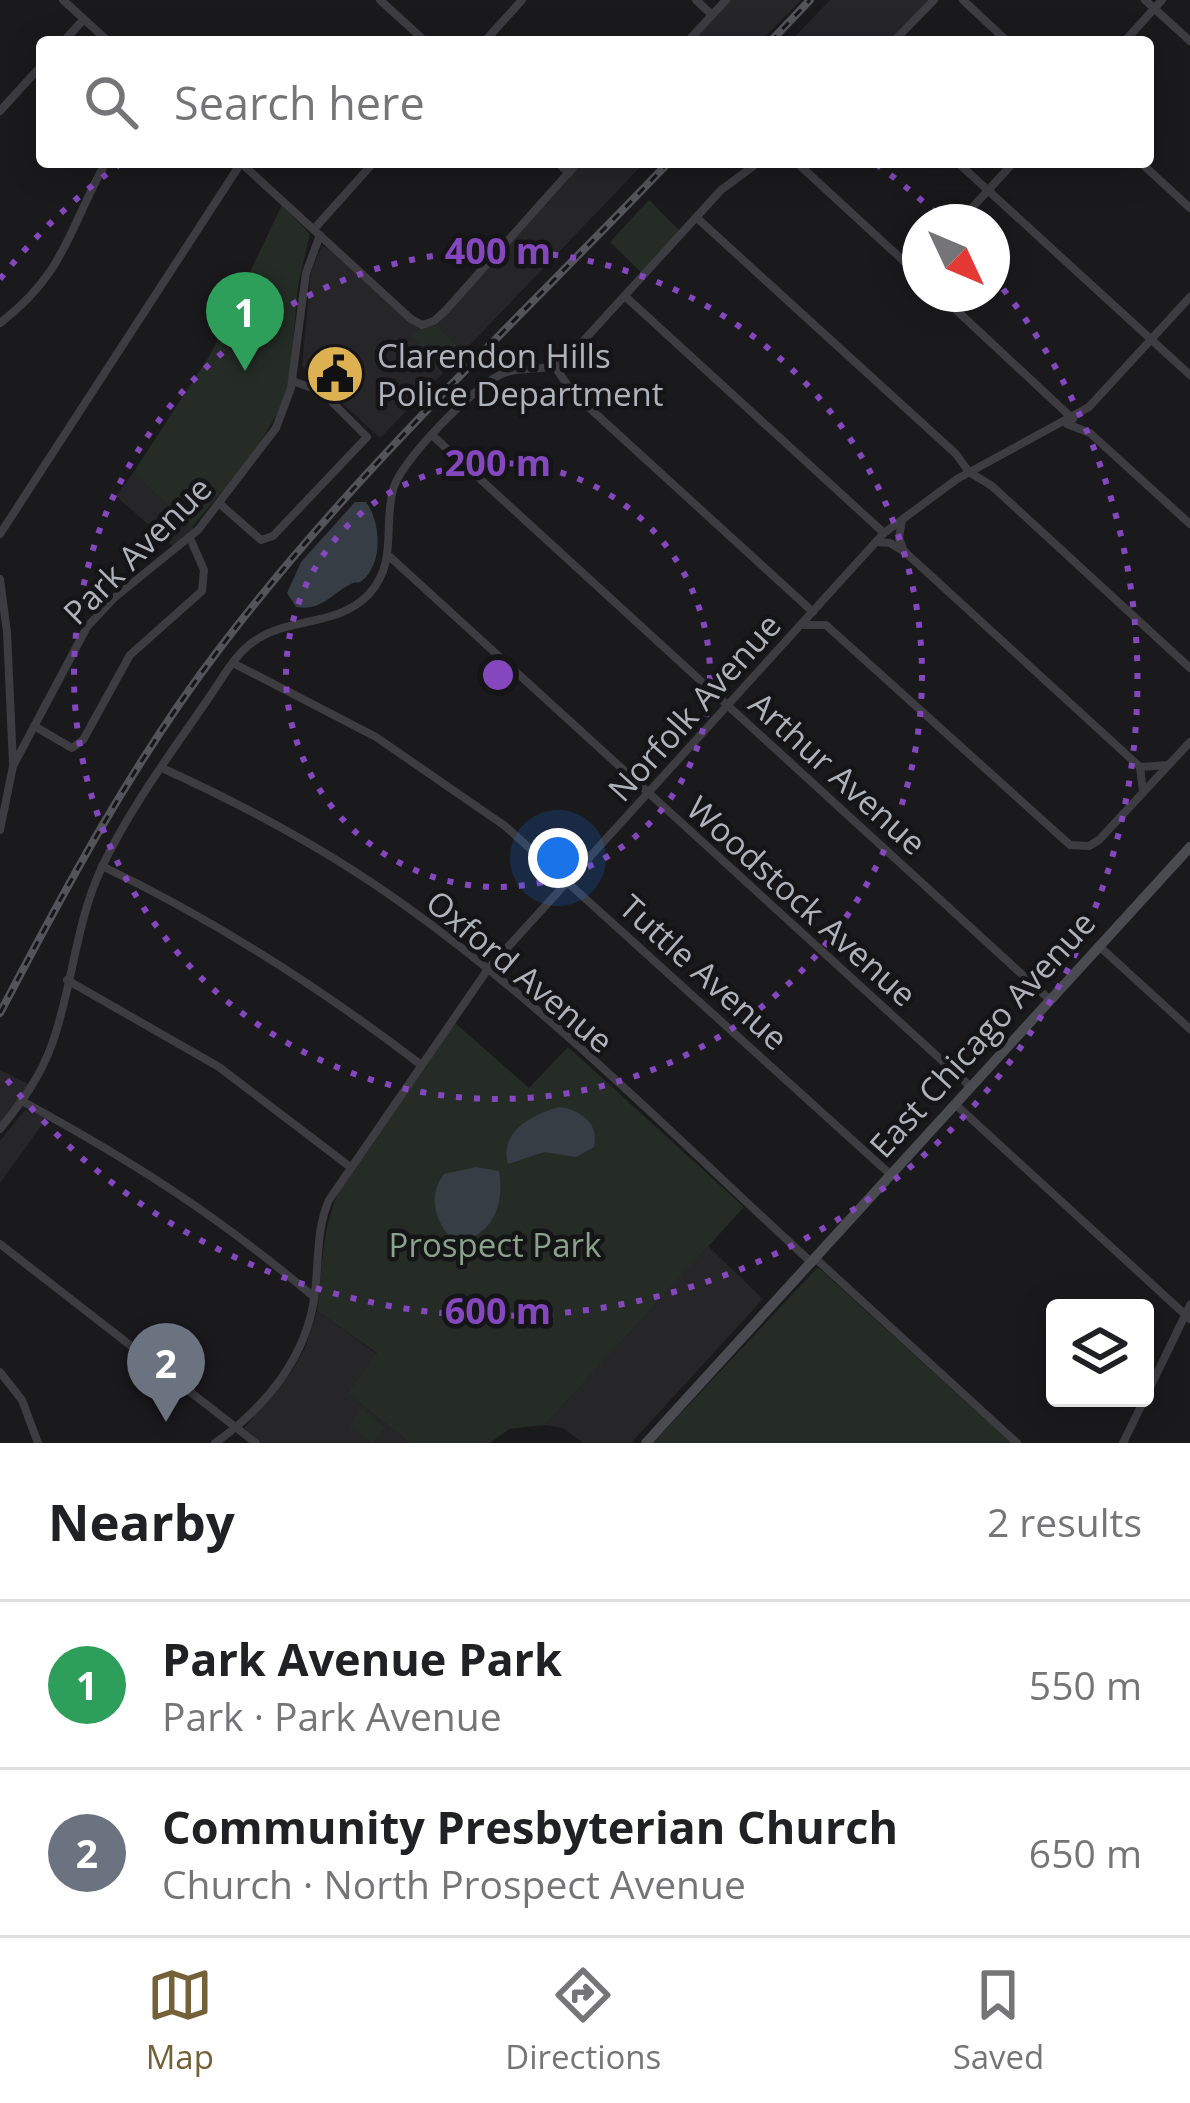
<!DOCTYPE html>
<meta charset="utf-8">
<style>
:root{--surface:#fff;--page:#f6f6f6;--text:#202124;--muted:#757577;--line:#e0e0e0;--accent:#756138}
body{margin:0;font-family:"Open Sans",sans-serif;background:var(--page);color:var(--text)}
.controls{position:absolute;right:36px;bottom:36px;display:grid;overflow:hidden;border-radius:12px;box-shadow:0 6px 30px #0003}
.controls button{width:108px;height:108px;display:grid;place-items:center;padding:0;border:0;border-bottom:3px solid var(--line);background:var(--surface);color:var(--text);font:60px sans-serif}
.compass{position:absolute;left:902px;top:204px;width:108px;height:108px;border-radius:50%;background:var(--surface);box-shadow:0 6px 30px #0003;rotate:134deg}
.you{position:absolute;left:558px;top:858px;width:42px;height:42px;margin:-30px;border:9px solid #fff;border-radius:50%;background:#1a73e8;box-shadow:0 0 0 18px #1a73e833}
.badge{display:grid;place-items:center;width:78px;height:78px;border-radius:50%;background:var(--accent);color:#fff;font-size:39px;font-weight:700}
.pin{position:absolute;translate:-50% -99px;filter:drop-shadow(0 3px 6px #0008)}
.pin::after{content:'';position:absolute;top:63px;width:42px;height:36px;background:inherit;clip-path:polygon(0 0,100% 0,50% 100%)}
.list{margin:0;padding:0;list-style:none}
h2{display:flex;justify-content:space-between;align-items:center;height:156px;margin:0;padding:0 48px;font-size:51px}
h2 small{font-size:39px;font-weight:400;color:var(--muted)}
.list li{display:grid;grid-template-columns:78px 1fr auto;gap:36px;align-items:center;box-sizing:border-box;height:168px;padding:0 48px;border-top:3px solid var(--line)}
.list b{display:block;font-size:45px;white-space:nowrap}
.list p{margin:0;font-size:39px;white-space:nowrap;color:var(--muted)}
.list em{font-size:39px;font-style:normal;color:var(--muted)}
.icon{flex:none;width:66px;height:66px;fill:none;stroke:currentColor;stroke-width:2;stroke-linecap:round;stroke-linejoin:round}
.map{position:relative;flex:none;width:1190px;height:1443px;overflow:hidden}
.search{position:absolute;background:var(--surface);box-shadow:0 6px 30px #0003;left:36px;right:36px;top:36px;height:132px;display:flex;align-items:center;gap:30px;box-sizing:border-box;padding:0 42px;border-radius:12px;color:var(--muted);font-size:45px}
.sheet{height:492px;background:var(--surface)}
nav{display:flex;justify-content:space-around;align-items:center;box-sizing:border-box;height:168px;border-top:3px solid var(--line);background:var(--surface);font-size:33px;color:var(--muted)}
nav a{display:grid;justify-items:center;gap:6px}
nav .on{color:var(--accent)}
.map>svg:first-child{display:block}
.built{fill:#262629}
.green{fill:#252c26}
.water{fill:#363d44}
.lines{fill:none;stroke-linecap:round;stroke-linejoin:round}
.minor{stroke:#3c3c41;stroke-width:8}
.secondary{stroke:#4a4b50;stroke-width:10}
.rail-casing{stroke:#535459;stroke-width:8}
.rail{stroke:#151517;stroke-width:3;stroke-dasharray:9;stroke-linecap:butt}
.ring{fill:none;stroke:#8547be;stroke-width:6;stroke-dasharray:6 12}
.labels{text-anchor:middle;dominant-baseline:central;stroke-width:9;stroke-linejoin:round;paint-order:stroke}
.poi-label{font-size:33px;fill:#aeb2ba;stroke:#151517;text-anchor:start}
.street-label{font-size:33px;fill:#aeb2ba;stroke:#151517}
.park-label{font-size:33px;fill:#88a38a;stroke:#151517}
.centre{fill:#8547be;stroke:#151517;stroke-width:6}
.ring-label{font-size:36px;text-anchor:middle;font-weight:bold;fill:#8547be;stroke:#151517;stroke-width:9;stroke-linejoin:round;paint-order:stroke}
</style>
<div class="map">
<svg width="1190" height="1443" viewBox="0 0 1190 1443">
<rect width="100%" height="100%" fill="#1a1a1c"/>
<g class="built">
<path d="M730,0H801L760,42H692Z"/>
<path d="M830,0H929L889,42H790Z"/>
<path d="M583,162H645L463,352L436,325Z"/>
<path d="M322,246L332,250L420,328L412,338L446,370L380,438L302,366L311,272Z"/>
<path d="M133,473L196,530L176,549L116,496Z"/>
<path d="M0,1070L30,1085L0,1127Z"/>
<path d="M25,1110L47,1118L0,1183V1141Z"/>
<path d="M708,1246L763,1299L631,1443H583L563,1428L545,1425Z"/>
<path d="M317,1311L377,1354L347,1393L410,1443H262L244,1428L292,1371L305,1348Z"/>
</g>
<g class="green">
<path d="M649,200L681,232L643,274L610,242Z"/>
<path d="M282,205L310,234L298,285L290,379L278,412L253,455L192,527L133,473L210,355Z"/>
<path d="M436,325L463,352L446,370L411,337L420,328Z"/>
<path d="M454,1022L529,1088L568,1047L744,1207L545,1425L509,1429L490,1443H410L347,1393L377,1353L317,1311C323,1268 321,1227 341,1187Z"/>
<path d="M817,1268L821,1270L1011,1443H653Z"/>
<path d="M362,1409L385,1427L373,1443L349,1426Z"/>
</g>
<g class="water">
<path d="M355,502H366C380,521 383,558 366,577C355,588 362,578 349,585C329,596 321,611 296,607L287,593L301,562Z"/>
<path d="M560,1107C582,1111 599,1123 594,1147L576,1157L544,1152L508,1164C499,1133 531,1114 560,1107Z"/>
<path d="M476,1167L499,1171C505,1205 492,1239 454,1241C435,1223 427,1196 444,1174Z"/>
</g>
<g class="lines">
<g class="minor">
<path d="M63,0L109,42"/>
<path d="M380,0L426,42"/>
<path d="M696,0L712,15"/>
<path d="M963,0L1008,42"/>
<path d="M1145,0L1190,41"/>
<path d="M63,42L84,19"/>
<path d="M484,42L522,0"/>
<path d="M687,42L726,0"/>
<path d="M893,42L934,0"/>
<path d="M1124,42L1162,0"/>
<path d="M0,111L42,65"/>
<path d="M240,162L411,319L422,325L434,321L446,310L578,162"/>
<path d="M557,162L569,173"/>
<path d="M796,162L920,276"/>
<path d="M957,162L1190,375"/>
<path d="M1140,162L1190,208"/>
<path d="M697,218L956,454L969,472L992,486L1190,668"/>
<path d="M959,222L1014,162"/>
<path d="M314,229L374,162"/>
<path d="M939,294L1073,419"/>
<path d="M627,298L884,533"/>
<path d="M0,323C65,274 69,228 106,162"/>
<path d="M555,367L573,393L813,612"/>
<path d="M1067,424L1090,433L1190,524"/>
<path d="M433,436L1050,1000"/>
<path d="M220,504L261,540L273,536L367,437L321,391L292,381"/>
<path d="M902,520L899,538L904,551"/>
<path d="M0,534L241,163"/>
<path d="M876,542L890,543L905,552L1140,767L1143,791"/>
<path d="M389,556L971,1087"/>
<path d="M0,579L7,632L13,764"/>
<path d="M805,625H826L1070,845L1089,846L1099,840L1190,742"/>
<path d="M233,663L376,737L505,826L891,1175"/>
<path d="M34,726L72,748L83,740L130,655L202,591L204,570L190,538"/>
<path d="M1140,767L1168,765"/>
<path d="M162,768C248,807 331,852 407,907C551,1010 680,1142 811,1262"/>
<path d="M0,830L13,766L87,627L114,598L198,530L276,428L291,388L306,273L320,235"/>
<path d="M102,866C217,921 319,987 420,1064"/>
<path d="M1099,946L1190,1029"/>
<path d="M67,980L219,1067L349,1166"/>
<path d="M22,1101C132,1161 217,1215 314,1297"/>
<path d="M955,1104L1190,1319"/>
<path d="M0,1129C21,1103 41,1076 52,1044C73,986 75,925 101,869C129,809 171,753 208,699C221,681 234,655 253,642C288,616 337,628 369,594C398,562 383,527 393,490C399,462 477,383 504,373C524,365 546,373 565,361L721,190L759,162"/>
<path d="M0,1244L256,1443"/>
<path d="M815,1258L1017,1443"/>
<path d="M0,1372L22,1400L38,1443"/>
<path d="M1145,1398L1190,1305"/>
<path d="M215,1443C266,1407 308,1356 315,1292C319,1260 316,1230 329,1200L488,969L884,533L957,479L1089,407L1190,297"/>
<path d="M1123,1443L1145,1398"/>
</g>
<path class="secondary" d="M646,1443L1190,847"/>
<defs>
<g id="rail">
<path d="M770,42L810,0"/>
<path d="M0,1013C66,887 133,762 220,648C353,473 517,321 669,162"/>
</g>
</defs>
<use href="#rail" class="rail-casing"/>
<use href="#rail" class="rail"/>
</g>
<g class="ring">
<circle cx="498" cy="675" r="212"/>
<circle cx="498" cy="675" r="424"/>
<path d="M0 279A636 636 0 0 1 120 164M437 42A636 636 0 0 1 559 42M876 164A636 636 0 0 1 944 221M992 275A636 636 0 1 1 0 1071"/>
</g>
<defs>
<symbol id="civic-disc" viewBox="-11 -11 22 22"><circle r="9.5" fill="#ddb051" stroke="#151517"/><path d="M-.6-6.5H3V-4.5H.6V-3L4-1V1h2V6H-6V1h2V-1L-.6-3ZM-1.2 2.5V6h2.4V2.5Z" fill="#111"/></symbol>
</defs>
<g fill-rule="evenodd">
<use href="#civic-disc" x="302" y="341" width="66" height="66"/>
</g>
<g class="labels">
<g class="poi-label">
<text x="377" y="355">Clarendon Hills<tspan x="377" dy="38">Police Department</tspan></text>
</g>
<g class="street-label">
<text transform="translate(137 550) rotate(-45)">Park Avenue</text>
<text transform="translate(694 707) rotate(-48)">Norfolk Avenue</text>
<text transform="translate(838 773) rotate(42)">Arthur Avenue</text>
<text transform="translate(802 901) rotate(42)">Woodstock Avenue</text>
<text transform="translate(520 971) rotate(40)">Oxford Avenue</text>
<text transform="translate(704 972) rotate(42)">Tuttle Avenue</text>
<text transform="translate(982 1034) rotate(-48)">East Chicago Avenue</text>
</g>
<g class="park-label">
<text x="495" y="1244">Prospect Park</text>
</g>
</g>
<circle cx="498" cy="675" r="18" class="centre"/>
<g class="ring-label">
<text x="498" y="264">400 m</text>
<text x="498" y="476">200 m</text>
<text x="498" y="1324">600 m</text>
</g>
</svg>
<div class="controls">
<button><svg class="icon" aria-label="layers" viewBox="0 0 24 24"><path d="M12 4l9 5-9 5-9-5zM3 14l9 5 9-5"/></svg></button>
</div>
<svg class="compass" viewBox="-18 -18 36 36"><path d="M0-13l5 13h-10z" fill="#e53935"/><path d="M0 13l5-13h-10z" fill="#757577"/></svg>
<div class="you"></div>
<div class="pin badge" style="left:245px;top:371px;background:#2e9e5b">1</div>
<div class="pin badge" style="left:166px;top:1422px;background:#6b7280">2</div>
<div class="search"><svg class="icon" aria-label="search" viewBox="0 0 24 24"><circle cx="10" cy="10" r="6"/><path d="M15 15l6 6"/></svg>Search here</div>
</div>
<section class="sheet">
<h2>Nearby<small>2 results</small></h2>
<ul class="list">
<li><span class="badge" style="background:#2e9e5b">1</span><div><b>Park Avenue Park</b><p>Park · Park Avenue</p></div><em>550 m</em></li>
<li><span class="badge" style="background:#6b7280">2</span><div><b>Community Presbyterian Church</b><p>Church · North Prospect Avenue</p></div><em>650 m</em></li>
</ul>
</section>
<nav>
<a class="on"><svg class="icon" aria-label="map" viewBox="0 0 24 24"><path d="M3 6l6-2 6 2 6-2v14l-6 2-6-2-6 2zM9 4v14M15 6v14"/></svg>Map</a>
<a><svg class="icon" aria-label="directions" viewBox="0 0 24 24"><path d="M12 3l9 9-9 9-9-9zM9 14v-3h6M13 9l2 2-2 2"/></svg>Directions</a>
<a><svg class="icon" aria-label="saved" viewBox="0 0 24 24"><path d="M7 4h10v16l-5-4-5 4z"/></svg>Saved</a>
</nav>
